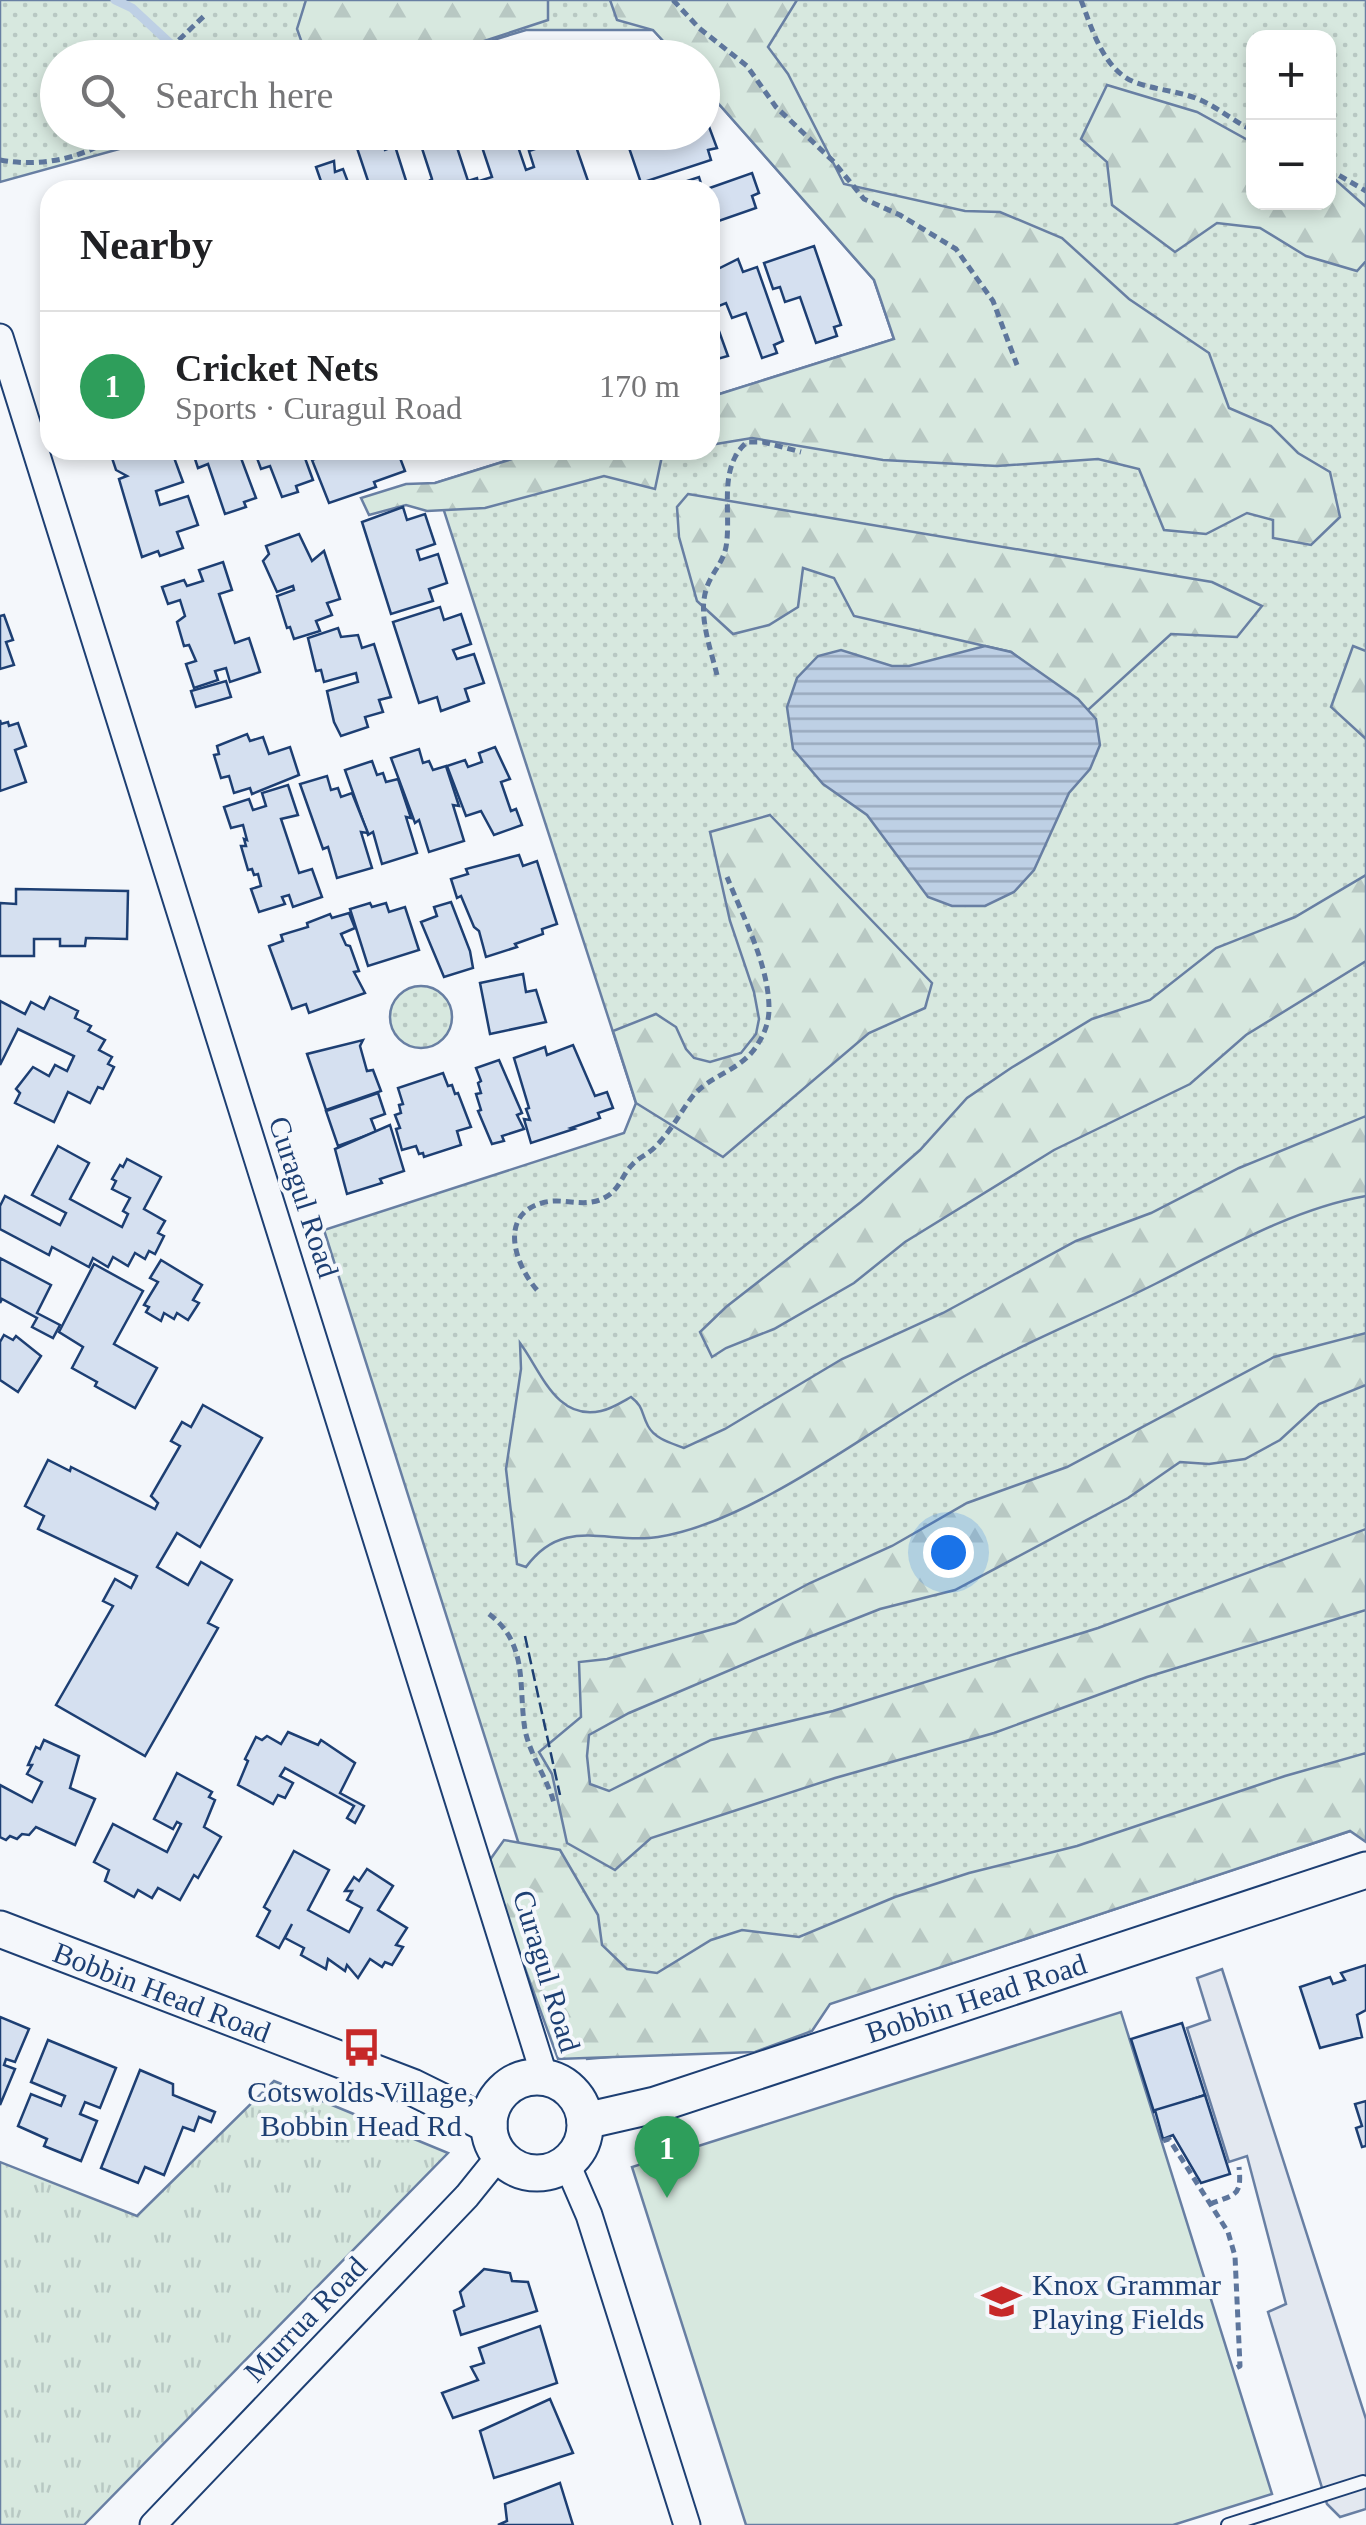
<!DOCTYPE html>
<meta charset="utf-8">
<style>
:root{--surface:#fff;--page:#f2f2f2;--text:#202124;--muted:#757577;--line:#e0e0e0;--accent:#7c3aed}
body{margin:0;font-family:Georgia,serif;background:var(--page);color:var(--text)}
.controls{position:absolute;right:30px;top:30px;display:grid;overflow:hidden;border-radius:20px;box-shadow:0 5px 15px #0003}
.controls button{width:90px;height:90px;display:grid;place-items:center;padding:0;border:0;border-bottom:2px solid var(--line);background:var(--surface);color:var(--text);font:50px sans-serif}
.you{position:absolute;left:948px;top:1552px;width:35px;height:35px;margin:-25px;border:8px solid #fff;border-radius:50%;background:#1a73e8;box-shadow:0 0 0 15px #1a73e833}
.badge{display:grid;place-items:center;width:65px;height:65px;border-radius:50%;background:var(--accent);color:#fff;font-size:32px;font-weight:700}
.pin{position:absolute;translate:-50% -82px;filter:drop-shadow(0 2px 5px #0008)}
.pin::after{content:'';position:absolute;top:52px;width:35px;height:30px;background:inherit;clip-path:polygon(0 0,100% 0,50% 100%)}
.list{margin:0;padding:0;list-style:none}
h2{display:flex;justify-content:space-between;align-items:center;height:130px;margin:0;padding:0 40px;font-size:42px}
h2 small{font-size:32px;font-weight:400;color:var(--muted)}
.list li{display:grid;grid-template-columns:65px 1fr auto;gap:30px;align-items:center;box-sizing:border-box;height:150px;padding:0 40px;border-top:2px solid var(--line)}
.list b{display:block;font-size:38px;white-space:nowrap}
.list p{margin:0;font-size:32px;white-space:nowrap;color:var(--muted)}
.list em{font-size:32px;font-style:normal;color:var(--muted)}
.icon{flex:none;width:55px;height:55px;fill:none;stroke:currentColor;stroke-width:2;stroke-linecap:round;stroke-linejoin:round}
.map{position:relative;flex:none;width:1366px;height:2525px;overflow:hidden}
.search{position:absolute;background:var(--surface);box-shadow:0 5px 15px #0003;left:40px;top:40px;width:680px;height:110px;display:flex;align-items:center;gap:25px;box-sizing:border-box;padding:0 35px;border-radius:55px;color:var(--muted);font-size:38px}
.panel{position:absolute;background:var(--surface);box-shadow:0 5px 15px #0003;left:40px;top:180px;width:680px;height:280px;border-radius:30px}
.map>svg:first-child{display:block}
.grass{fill:url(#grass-dots);stroke:#687fa3;stroke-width:2.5;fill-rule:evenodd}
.forest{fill:url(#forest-firs);stroke:#687fa3;stroke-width:2.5}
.park{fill:url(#park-tufts);stroke:#687fa3;stroke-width:2.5}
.garden{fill:#d7e8df;stroke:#687fa3;stroke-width:2.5}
.parking{fill:#e3e8f0;stroke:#687fa3;stroke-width:2.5}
.water{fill:url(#water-rules);stroke:#687fa3;stroke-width:2.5}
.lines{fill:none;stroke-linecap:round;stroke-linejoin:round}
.stream{stroke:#bed0e5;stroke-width:9}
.building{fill:#d5e0f0;stroke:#1d3f73;stroke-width:2.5}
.lane-casing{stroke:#1d3f73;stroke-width:16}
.street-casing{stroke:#1d3f73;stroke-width:29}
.secondary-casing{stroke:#1d3f73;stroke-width:39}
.path{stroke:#5e769c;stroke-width:5;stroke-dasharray:8 5;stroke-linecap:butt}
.lane{stroke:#f4f7fb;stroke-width:12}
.street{stroke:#f4f7fb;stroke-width:25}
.secondary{stroke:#f4f7fb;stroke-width:35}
.fence{stroke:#1d3f73;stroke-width:2.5;stroke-dasharray:12 5;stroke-linecap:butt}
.labels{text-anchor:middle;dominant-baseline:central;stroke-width:8;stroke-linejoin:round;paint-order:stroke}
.street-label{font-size:30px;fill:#1d3f73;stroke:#f4f7fb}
.poi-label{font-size:30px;fill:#1d3f73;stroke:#f4f7fb}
</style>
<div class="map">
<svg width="1366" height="2525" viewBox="0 0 1366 2525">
<defs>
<pattern id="grass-dots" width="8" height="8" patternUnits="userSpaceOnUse" patternTransform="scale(2.5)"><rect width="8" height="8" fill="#d7e8df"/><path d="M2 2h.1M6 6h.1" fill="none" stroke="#b8c8c3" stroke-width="1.8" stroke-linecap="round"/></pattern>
<pattern id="forest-firs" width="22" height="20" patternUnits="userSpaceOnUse" patternTransform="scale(2.5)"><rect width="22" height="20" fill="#d7e8df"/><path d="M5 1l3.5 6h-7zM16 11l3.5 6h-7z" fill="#b8c8c3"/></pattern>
<pattern id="park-tufts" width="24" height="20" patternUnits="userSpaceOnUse" patternTransform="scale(2.5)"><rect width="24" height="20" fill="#d7e8df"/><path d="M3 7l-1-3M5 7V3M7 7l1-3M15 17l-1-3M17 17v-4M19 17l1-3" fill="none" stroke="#b8c8c3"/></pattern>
<pattern id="water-rules" width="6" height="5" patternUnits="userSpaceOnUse" patternTransform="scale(2.5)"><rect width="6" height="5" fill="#bed0e5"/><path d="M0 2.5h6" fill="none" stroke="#9aaabe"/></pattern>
</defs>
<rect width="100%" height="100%" fill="#f4f7fb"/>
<g class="grass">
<path d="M0,0H1366V1826L756,2028L644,2054L587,2059L324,1230L624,1133L636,1103L435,483L541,450H710V397L894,339L874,280L703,86L702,58L678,57L653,30H526L435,58H58V132L177,133L0,182ZM1254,38H1328V202H1254Z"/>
<circle cx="421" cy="1017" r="31"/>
</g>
<g class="forest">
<path d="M306,0H548V20L435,57H307L297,29Z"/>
<path d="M610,0H797L768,47L788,74L844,184L965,211L1000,212L1062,238L1129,299L1209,353L1229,408L1271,426L1298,453L1330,472L1340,517L1311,545L1273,538V520L1247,513L1206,534L1164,530L1139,469L1098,459L997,466L883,460L752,438L710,445V397L894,339L874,280L703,86L702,58L678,57L653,30L617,20Z"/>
<path d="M1107,85L1197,112L1253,143L1254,202H1328L1329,174L1366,207V261L1357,271L1306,256L1260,228L1217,223L1175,252L1112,205L1107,162L1081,139Z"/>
<path d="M541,450H678L662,456L655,489L604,476L485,508L427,511L406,505L369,515L361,498L406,484L435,483Z"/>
<path d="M688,494L1212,582L1262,606L1237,637L1171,634L1088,710L1011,652L854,616L834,578L803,568L798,607L769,625L733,634L697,601L679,537L677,507Z"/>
<path d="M1353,646L1366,651V739L1331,707Z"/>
<path d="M770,815L932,983L925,1008L869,1033L723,1157L636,1103L613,1031L656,1014L676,1027L686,1049L694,1058L710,1062L741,1053L756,1034L759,1019L754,992L730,921L710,832Z"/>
<path d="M1366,875V961L1246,1035L1190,1084L1054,1150L905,1242L854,1283L774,1329L726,1348L712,1357L700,1332L726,1307L861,1202L920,1150L967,1098L1011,1068L1092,1019L1150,1000L1216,948L1295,917Z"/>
<path d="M1366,1116V1196C1292,1209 1223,1250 1157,1283C1096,1314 1032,1339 972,1372C903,1409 839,1458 771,1494C738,1512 696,1531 658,1537C608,1545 564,1515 526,1567L517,1564L506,1469L521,1369L520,1343C541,1371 556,1421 601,1411C611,1409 622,1402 631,1397C644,1407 641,1413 648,1426C655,1439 671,1443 684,1448L725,1429L842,1359L943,1313L1076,1241L1151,1213L1239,1168Z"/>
<path d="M1366,1333V1385L1319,1404L1280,1440L1245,1459L1209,1464L1180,1462L1128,1498L955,1590L880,1609L794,1643L629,1713L589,1735L587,1756L590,1784L609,1791L711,1740L833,1711L1098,1628L1366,1529V1610L1147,1677L994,1733L835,1778L651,1838L615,1870L567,1843L552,1774L539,1752L581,1717L579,1662L607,1659L735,1623L810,1583L892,1546L967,1503L1067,1467L1274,1357Z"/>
<path d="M1366,1753V1842L1350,1831L830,2004L812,2031L755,2052L558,2059L487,1864L504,1840L560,1850L598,1915L602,1945L627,1969L657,1973L711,1940L742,1930L799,1937L895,1897L969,1873L1077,1846L1285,1776Z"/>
</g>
<path class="park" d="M274,2081L448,2153L84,2525H0V2162L137,2216Z"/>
<path class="garden" d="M1121,2012L1272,2494L1173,2525H746L632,2167Z"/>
<path class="parking" d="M1222,1969L1366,2419V2509L1340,2517L1327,2504L1268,2312L1286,2304L1247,2156L1229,2162L1187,2028L1210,2020L1197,1978Z"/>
<path class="water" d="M985,646L1011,652L1078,699L1096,719L1100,745L1090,769L1069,793L1034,870L1014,892L985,906H952L928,897L867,815L823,784L793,749L787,707L797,678L818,656L841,650L892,666H909Z"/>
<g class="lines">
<path class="stream" d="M115,0L132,8L186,58"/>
</g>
<g class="building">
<path d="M708,124L717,148L708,150L711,160L641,183L627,142L654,132H702V126Z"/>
<path d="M452,132L468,181L477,178L480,190H422L421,186L432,179L417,133Z"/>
<path d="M477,132H513L526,170L534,167L529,151L541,147L536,132H571L589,184L572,190H482L479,181L492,177Z"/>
<path d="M381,140L385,150L395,146L409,190H371L357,148Z"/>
<path d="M334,161L335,172L343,169L351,190H324L316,167Z"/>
<path d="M752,173L759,193L752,196L756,208L710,224V190H704Z"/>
<path d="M699,177L703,190H666V188Z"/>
<path d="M814,246L841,325L834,327L837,336L816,343L800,297L785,302L780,287L773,289L764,263Z"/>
<path d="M738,259L743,272L757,267L783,341L774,345L777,353L762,358L746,313L732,318L726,303L711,309L728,356L717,359V367L710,369V273Z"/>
<path d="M126,450H153L155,457L172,452L183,482L156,491L160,505L188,496L198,525L177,532L183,548L160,556L158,551L142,557L119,479L127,476L116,470L111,455Z"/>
<path d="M192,450H238L256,498L244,502L246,507L225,514L208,464L198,468Z"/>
<path d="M254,450H302L313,480L296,486L298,492L282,497L270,466L261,469Z"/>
<path d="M397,450L405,471L374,482L376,487L329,503L312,460L337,450Z"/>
<path d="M403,507L407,520L425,514L435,544L417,550L420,560L438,554L447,583L429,589L433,601L391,614L362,522Z"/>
<path d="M299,534L312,561L324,551L340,599L327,603L332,615L316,621L320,631L294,639L290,627L287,628L277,596L294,590L293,586L277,592L263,561L269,554L266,546Z"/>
<path d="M223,562L232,590L219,594L235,643L249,638L260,672L230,682L226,668L215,671L218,680L194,688L186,664L196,661L189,645L184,646L177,622L185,616L180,600L168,604L162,587L184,580L187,586L203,581L199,570Z"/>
<path d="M440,607L444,620L461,614L471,644L453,650L457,659L474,654L484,683L465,689L469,701L441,711L437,697L419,703L393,622Z"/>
<path d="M4,615L13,640L6,642L14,665L0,669V616Z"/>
<path d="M338,628L341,637L358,635L362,648L374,644L391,697L379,700L383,712L365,717L368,727L341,736L334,722L327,691L358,682L356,673L324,682L321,670L316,671L308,638Z"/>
<path d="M226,681L231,697L196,707L191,691Z"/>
<path d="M0,720L1,724L8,722L9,726L18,723L26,746L15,750L26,782L0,791Z"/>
<path d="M247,734L250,741L263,737L269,754L290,747L299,775L252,794L250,788L234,793L229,776L221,778L214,755L219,754L217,746Z"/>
<path d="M495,747L510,779L501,782L511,811L516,809L522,825L494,835L481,811L466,816L447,766L465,760L468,767L482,762L479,753Z"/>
<path d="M419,749L423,763L429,761L433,770L446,766L459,806L453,805L464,841L429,852L419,820L415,823L391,758Z"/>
<path d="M372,761L377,775L383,773L386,782L398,779L411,818L406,817L417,853L382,864L373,832L368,835L345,770Z"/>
<path d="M327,776L331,790L338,788L341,797L352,793L368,833L361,832L372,868L337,878L328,847L323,849L300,784Z"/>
<path d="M288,785L298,815L281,819L299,873L312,869L322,897L293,907L289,895L282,897L285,904L259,912L251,889L261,886L258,874L254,875L252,869L248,870L241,846H246L244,839L247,840L243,825L231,828L224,807L249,799L253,810L266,806L262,793Z"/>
<path d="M519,855L523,866L537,861L557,924L542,929L543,934L515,944L517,947L486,957L479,931L474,927L461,896L457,898L451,879L468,874L466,869Z"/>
<path d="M16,889L128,891L127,939L86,938L85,946H60V939H34V956H0V903L16,904Z"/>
<path d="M451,902L470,951L473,968L444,977L421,922L437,916L434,907Z"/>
<path d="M370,903L372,907L386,903L389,912L405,907L419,950L368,966L350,909Z"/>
<path d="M349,913L355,928L341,934L346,945L350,946L359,971L354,972L365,993L309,1013L306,1004L292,1009L269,946L283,941L281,935L308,927L307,923L330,914L332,918Z"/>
<path d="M523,974L526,992L536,990L546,1022L490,1034L480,983Z"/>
<path d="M50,997L78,1011L75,1018L91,1026L88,1031L105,1040L99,1050L112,1057L108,1064L114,1067L103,1089L98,1087L90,1103L68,1092L54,1122L15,1103L20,1093L16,1089L33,1067L49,1076L55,1065L67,1071L74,1056L18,1029L0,1065V1001L25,1014L31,1002L44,1009Z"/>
<path d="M363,1040L360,1046L367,1071L373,1070L381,1091L326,1110L307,1054Z"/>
<path d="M573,1045L595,1096L607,1092L613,1108L598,1113L600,1118L571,1128L574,1129L531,1143L524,1119L530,1120L526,1109L529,1108L514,1058L545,1047L547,1055Z"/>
<path d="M499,1060L522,1113L517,1115L524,1129L502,1136L504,1141L492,1144L478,1111L481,1110L476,1094L481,1093L478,1083L481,1081L476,1068Z"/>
<path d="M443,1073L448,1086L452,1085L455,1094L458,1093L471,1127L457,1131L461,1145L424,1157L423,1153L419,1154L416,1146L402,1150L396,1129L400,1128L395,1115L401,1113L399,1105L403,1104L398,1088Z"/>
<path d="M378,1093L385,1114L371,1119L376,1132L338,1146L326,1111Z"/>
<path d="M390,1125L404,1171L380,1179L382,1183L347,1194L335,1149Z"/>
<path d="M58,1146L89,1163L70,1199L122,1227L128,1214L123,1211L130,1198L112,1189L116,1181L112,1179L120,1165L123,1167L127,1159L161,1177L144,1209L165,1221L158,1233L164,1236L155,1254L149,1251L145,1259L135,1253L128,1266L113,1257L108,1267L93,1258L89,1267L52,1247L49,1255L0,1229V1206L5,1196L60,1225L66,1213L32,1195Z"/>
<path d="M0,1258L51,1285L37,1313L60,1325L53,1338L32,1327L37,1318L2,1299L0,1303Z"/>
<path d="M161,1260L202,1285L193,1300L199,1303L188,1320L177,1313L174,1319L164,1313L161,1321L146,1312L149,1307L144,1305L158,1282L150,1278Z"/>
<path d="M94,1264L143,1291L114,1344L157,1368L135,1408L95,1386L97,1382L72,1368L83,1347L59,1332Z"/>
<path d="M4,1335L13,1340L16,1336L41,1356L18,1392L0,1380V1342Z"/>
<path d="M203,1405L262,1438L200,1547L177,1533L157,1567L188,1585L201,1562L232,1580L208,1623L218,1628L145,1756L56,1705L113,1606L103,1601L115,1579L131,1588L137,1576L38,1529L44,1516L25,1506L48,1460L70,1471L71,1467L155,1509L158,1503L151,1496L180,1446L171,1441L182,1422L191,1427Z"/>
<path d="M288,1732L318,1745L321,1740L355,1763L340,1793L364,1806L355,1823L347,1818L354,1806L285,1768L280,1776L293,1783L285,1798L278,1795L273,1804L238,1785L248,1761L245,1759L256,1737L262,1740L267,1736L281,1744Z"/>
<path d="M44,1740L79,1756L70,1788L95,1799L75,1845L36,1827L29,1835L22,1834L17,1839L10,1836L6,1840L0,1837V1785L32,1802L42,1782L27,1774L32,1765H28L36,1747L40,1749Z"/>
<path d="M177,1773L212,1792L209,1797L215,1800L204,1827L221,1837L198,1878L194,1875L180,1900L158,1888L152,1898L138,1890L134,1897L105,1881L109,1870L94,1862L113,1824L167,1852L181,1824L177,1822L173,1829L154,1819Z"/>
<path d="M294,1851L329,1870L308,1910L349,1932L362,1908L347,1900L352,1891H345L354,1877L359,1881L367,1869L393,1886L378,1910L407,1928L396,1945L403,1947L392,1965L385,1962L382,1967L370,1959L358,1978L347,1965L345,1971L328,1959L326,1969L301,1955L304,1948L285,1938L292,1924L279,1948L257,1936L270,1911L264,1907Z"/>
<path d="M1366,1965V2010L1357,2015L1362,2037L1320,2048L1300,1987L1330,1977L1333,1984L1345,1980L1341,1973Z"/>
<path d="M0,2017L29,2029L15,2062L6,2059L4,2065L15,2069L0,2105Z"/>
<path d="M1182,2023L1205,2095L1154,2112L1131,2039Z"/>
<path d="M48,2040L116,2068L100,2108L85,2102L80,2114L97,2121L81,2161L44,2146L47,2139L18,2126L31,2094L61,2106L65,2096L31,2082Z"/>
<path d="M140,2070L173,2084V2095L215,2112L211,2122L199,2117L194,2131L183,2127L164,2175L145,2167L138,2183L101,2168Z"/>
<path d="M1205,2095L1230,2174L1201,2183L1173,2135L1163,2139L1155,2110Z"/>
<path d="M1366,2101V2146L1362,2147L1356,2128L1362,2126L1355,2104Z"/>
<path d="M484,2269L510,2273L512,2281L528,2282L537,2311L461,2335L454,2311L464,2306L460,2292Z"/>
<path d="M540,2326L557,2383L453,2418L442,2393L478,2380L471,2367L484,2363L479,2348Z"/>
<path d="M550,2399L573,2453L494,2478L480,2431Z"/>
<path d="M560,2483L573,2525H498L507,2521L505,2504Z"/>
</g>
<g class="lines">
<defs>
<path id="lane" d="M1228,2525L1363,2482"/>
<g id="street">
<path d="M0,337L545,2078"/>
<path d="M567,2164L589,2215L687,2525"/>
<path d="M153,2525L467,2196L500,2155"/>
</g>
<g id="secondary">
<path d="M0,1929L412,2087L489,2125"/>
<circle cx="537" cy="2125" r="48"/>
<path d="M585,2121L655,2105L1366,1870"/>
</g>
</defs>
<use href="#lane" class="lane-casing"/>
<use href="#street" class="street-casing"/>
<use href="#secondary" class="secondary-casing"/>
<g class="path">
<path d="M673,0L699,28L747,66L776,107L833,161L864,199L900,215L956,249L993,301L1017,365"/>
<path d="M1081,0C1092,29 1104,72 1137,83C1157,90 1178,91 1198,99C1218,107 1234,122 1254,131"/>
<path d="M160,58L204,16"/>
<path d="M0,160C45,168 86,157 123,132"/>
<path d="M1328,169L1366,191"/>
<path d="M717,675C711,650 698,616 706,590C710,575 723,563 726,547C732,512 717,468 747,442H763L801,452"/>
<path d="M537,1290C515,1265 498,1215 542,1203C565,1196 586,1211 609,1195C620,1187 623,1174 632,1165C639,1157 649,1154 656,1146C671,1131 680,1113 692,1097C709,1076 736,1072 753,1051C762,1039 769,1025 769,1009C769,965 743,917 727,877"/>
<path d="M489,1614C529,1644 518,1687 525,1730C530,1755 547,1778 554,1803"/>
<path d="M1163,2141L1169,2139L1228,2232L1235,2256L1240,2366L1234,2369"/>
<path d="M1210,2204C1236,2194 1242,2196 1239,2167"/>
</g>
<use href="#lane" class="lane"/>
<use href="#street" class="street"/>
<use href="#secondary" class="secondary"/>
<path class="fence" d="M525,1636L560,1795"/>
</g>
<defs>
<symbol id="bus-bare" viewBox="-9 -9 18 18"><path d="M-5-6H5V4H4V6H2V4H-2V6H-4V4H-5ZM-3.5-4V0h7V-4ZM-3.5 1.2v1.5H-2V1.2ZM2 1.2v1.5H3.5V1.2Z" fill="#c62828" stroke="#f4f7fb" stroke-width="2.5" paint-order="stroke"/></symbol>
<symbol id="school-bare" viewBox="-9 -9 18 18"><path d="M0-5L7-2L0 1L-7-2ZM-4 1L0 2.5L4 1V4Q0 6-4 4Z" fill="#c62828" stroke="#f4f7fb" stroke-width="2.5" paint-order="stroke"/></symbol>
</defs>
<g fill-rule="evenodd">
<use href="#bus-bare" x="334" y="2020" width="55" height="55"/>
<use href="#school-bare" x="974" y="2274" width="55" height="55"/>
</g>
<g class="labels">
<g class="street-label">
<text transform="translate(304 1197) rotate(72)">Curagul Road</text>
<text transform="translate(547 1971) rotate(73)">Curagul Road</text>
<text transform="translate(162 1992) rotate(21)">Bobbin Head Road</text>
<text transform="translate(976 1998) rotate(-18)">Bobbin Head Road</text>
<text transform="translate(305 2319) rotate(-46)">Murrua Road</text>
</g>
<g class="poi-label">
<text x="361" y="2091">Cotswolds Village,<tspan x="361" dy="34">Bobbin Head Rd</tspan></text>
<text x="1032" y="2284" text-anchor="start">Knox Grammar<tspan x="1032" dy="34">Playing Fields</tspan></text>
</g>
</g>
</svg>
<div class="controls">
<button>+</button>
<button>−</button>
</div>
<div class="you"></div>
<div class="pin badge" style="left:667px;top:2198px;background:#2e9e5b">1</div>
<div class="search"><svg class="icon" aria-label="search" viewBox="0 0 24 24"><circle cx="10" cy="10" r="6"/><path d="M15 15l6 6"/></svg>Search here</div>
<section class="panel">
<h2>Nearby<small></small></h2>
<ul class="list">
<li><span class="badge" style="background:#2e9e5b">1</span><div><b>Cricket Nets</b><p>Sports · Curagul Road</p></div><em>170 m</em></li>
</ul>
</section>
</div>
